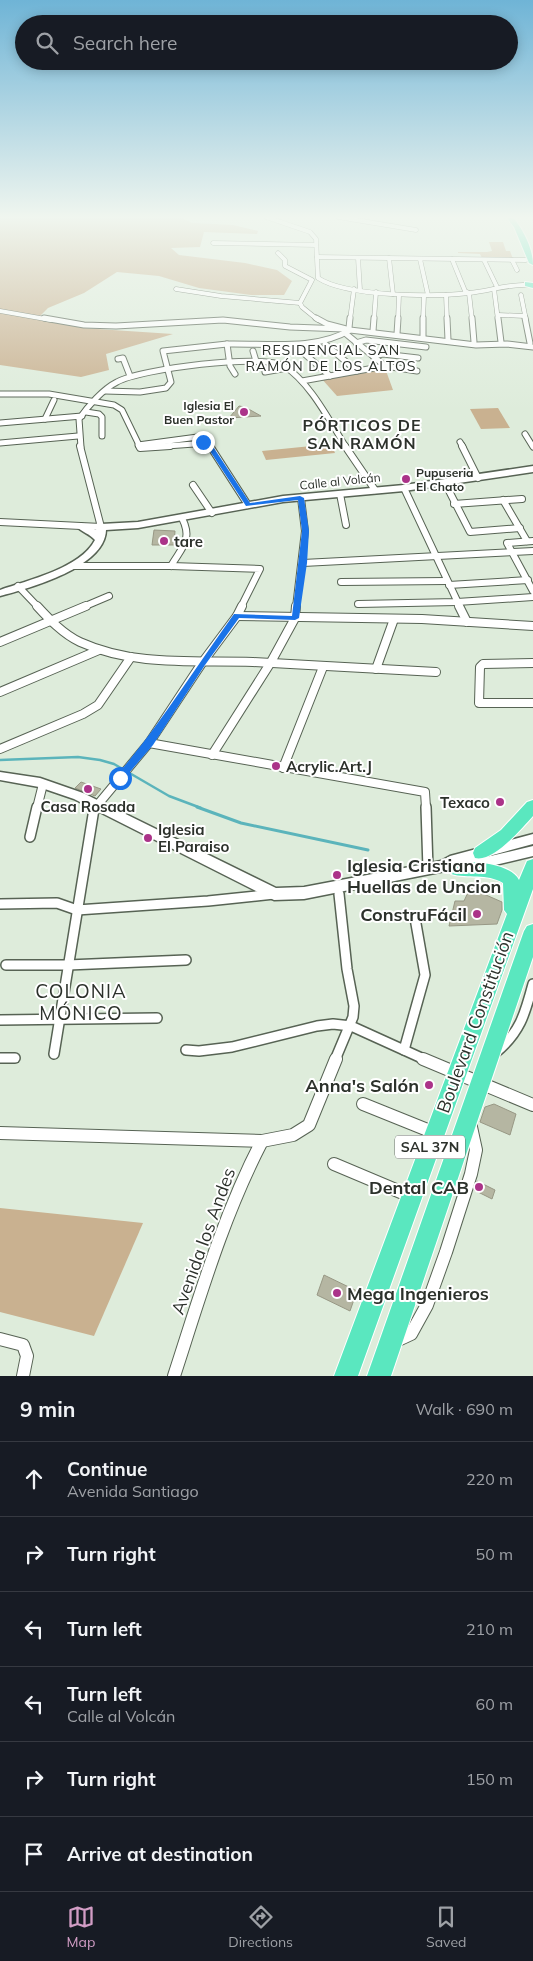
<!DOCTYPE html>
<meta charset="utf-8">
<style>
:root{--surface:#171b24;--page:#242831;--text:#f1f3f6;--muted:#9ea1a6;--line:#363941;--accent:#d29dc5}
body{margin:0;font-family:Mulish,sans-serif;background:var(--page);color:var(--text)}
.stop{position:absolute;width:15px;height:15px;margin:-11px;border:4px solid #1a73e8;border-radius:50%;background:#fff}
.stop.end{background:#1a73e8;border-color:#fff;box-shadow:0 1px 5px #0008}
.list{margin:0;padding:0;list-style:none}
h2{display:flex;justify-content:space-between;align-items:center;height:65px;margin:0;padding:0 20px;font-size:21px}
h2 small{font-size:16px;font-weight:400;color:var(--muted)}
.list li{display:grid;grid-template-columns:32px 1fr auto;gap:15px;align-items:center;box-sizing:border-box;height:75px;padding:0 20px;border-top:1px solid var(--line)}
.list b{display:block;font-size:19px;white-space:nowrap}
.list p{margin:0;font-size:16px;white-space:nowrap;color:var(--muted)}
.list em{font-size:16px;font-style:normal;color:var(--muted)}
.icon{flex:none;width:28px;height:28px;fill:none;stroke:currentColor;stroke-width:2;stroke-linecap:round;stroke-linejoin:round}
.map{position:relative;flex:none;width:533px;height:1376px;overflow:hidden}
.search{position:absolute;background:var(--surface);box-shadow:0 2px 12px #0003;left:15px;right:15px;top:15px;height:55px;display:flex;align-items:center;gap:12px;box-sizing:border-box;padding:0 18px;border-radius:28px;color:var(--muted);font-size:19px}
.sheet{height:515px;background:var(--surface)}
nav{display:flex;justify-content:space-around;align-items:center;box-sizing:border-box;height:70px;border-top:1px solid var(--line);background:var(--surface);font-size:14px;color:var(--muted)}
nav a{display:grid;justify-items:center;gap:2px}
nav .on{color:var(--accent)}
.map>svg:first-child{display:block}
.green{fill:#c9b190}
.lines{fill:none;stroke-linecap:round;stroke-linejoin:round}
.stream-far1{stroke:#5bb4bb;stroke-width:2.5}
.stream{stroke:#5bb4bb;stroke-width:3}
.building{fill:#b5b6a2;stroke:#989885}
.street-far5-casing{stroke:#576354;stroke-width:5}
.street-far4-casing{stroke:#576354;stroke-width:7}
.street-far3-casing{stroke:#576354;stroke-width:8}
.street-far2-casing{stroke:#576354;stroke-width:10}
.street-far1-casing{stroke:#576354;stroke-width:12}
.street-casing{stroke:#576354;stroke-width:14}
.secondary-casing{stroke:#576354;stroke-width:3}
.highway-casing{stroke:#fff;stroke-width:2}
.street-far5{stroke:#fff;stroke-width:4}
.street-far4{stroke:#fff;stroke-width:5}
.street-far3{stroke:#fff;stroke-width:6}
.street-far2{stroke:#fff;stroke-width:8}
.street-far1{stroke:#fff;stroke-width:9}
.street{stroke:#fff;stroke-width:12}
.secondary{fill:#fff;fill-rule:evenodd}
.highway{fill:#5ae7bf;fill-rule:evenodd}
.route{fill:#1a73e8}
.poi-dot{fill:#ab3389;stroke:#fff;stroke-width:2}
.labels{text-anchor:middle;dominant-baseline:central;stroke-width:4;stroke-linejoin:round;paint-order:stroke}
.far-poi-label{font-size:12px;font-weight:bold;fill:#2c312b;stroke:#fff;text-anchor:end}
.far-street-label{font-size:12px;fill:#2c312b;stroke:#fff}
.far-neighbourhood-label{font-size:14px;letter-spacing:1px;fill:#2c312b;stroke:#fff}
.shield{fill:#fff;stroke:#6b6f6b;stroke-width:1}
.shield-label{font-size:14px;font-weight:bold;fill:#2c312b}
.poi-label{font-size:15px;font-weight:bold;fill:#2c312b;stroke:#fff;text-anchor:start}
.far-district-label{font-size:16px;font-weight:bold;letter-spacing:1px;fill:#2c312b;stroke:#fff}
.near-poi-label{font-size:18px;font-weight:bold;fill:#2c312b;stroke:#fff;text-anchor:end}
.near-street-label{font-size:18px;fill:#2c312b;stroke:#fff}
.near-neighbourhood-label{font-size:19px;letter-spacing:1px;fill:#2c312b;stroke:#fff}
</style>
<div class="map">
<svg width="533" height="1376" viewBox="0 0 533 1376">
<rect width="100%" height="100%" fill="#deecdb"/>
<g class="green">
<path d="M0,217H180L192,223L233,225L258,231L257,234L204,232L200,247L171,248L179,255L245,263L277,270L292,281L284,295H251L199,288L159,276L117,272L84,293L48,308L37,319L82,328L173,334L106,354L109,370L81,377L0,365Z"/>
<path d="M489,242H503L506,251H510L513,259L482,258L480,254L458,253V252H487L492,251Z"/>
<path d="M385,368L393,390L337,396L321,378Z"/>
<path d="M498,408L510,428L481,429L470,409Z"/>
<path d="M331,444L335,453L266,460L262,451Z"/>
<path d="M0,1208L143,1223L94,1336L0,1312Z"/>
</g>
<g class="lines">
<path class="stream-far1" d="M0,760L78,757L100,760L114,764L169,796L201,808"/>
<path class="stream" d="M197,807L241,823L368,850"/>
</g>
<g class="building">
<path d="M239,406L245,407L261,416L229,418Z"/>
<path d="M154,530L175,531L174,545H152Z"/>
<path d="M81,782L101,789L95,796L75,788Z"/>
<path d="M470,888L502,902V910L497,924L449,926L455,901H464Z"/>
<path d="M494,1104L516,1114L510,1135L480,1122L485,1107Z"/>
<path d="M477,1181L495,1190L492,1199L474,1190Z"/>
<path d="M324,1275L357,1291L350,1311L317,1295Z"/>
</g>
<g class="lines">
<defs>
<g id="street-far5">
<path d="M266,217L310,232L316,239L318,278C347,297 434,297 469,293C490,291 511,283 533,285"/>
<path d="M338,217L416,230"/>
<path d="M213,243L316,245"/>
<path d="M278,253L285,260V266L312,280L300,303L302,307L318,320"/>
<path d="M317,257L526,260"/>
<path d="M358,258L360,290"/>
<path d="M389,258L393,294"/>
<path d="M420,259L428,295"/>
<path d="M452,259L465,291L469,293L472,320"/>
<path d="M484,260L497,287"/>
<path d="M512,260L517,270"/>
<path d="M176,289L221,296L300,303"/>
<path d="M494,289L498,320"/>
<path d="M446,295L447,320"/>
<path d="M521,295L526,320"/>
<path d="M0,311L51,320"/>
<path d="M498,315L525,316"/>
<path d="M350,320L354,289"/>
<path d="M374,320L376,292"/>
<path d="M398,320L399,295"/>
<path d="M423,320L424,296"/>
</g>
<g id="street-far4">
<path d="M44,318L84,325L116,326L223,320L290,327L344,329"/>
<path d="M316,318L327,324L350,330L476,345L507,344L533,347"/>
<path d="M447,318L448,340"/>
<path d="M472,318L474,342"/>
<path d="M498,318L501,342"/>
<path d="M525,318L530,343"/>
<path d="M349,328L350,318"/>
<path d="M373,331L374,318"/>
<path d="M345,333L385,366"/>
<path d="M397,334L398,318"/>
<path d="M423,337V318"/>
<path d="M356,343L366,340L426,347"/>
<path d="M325,344L357,371"/>
<path d="M253,351L256,361"/>
<path d="M276,351L299,349L330,376"/>
<path d="M373,356L383,354L418,358"/>
<path d="M118,359L123,358L130,376"/>
<path d="M265,372L287,368"/>
<path d="M235,374L230,366L227,344C267,343 315,351 350,330"/>
<path d="M302,381L385,366L417,371"/>
<path d="M105,391L140,392L166,388L171,382L163,351L227,344"/>
<path d="M0,394H49L114,405L122,410L140,447"/>
<path d="M86,412L99,414L102,417V436"/>
<path d="M45,419L54,400"/>
<path d="M0,423L82,416"/>
<path d="M525,434L533,447"/>
<path d="M460,442L463,447"/>
<path d="M0,443L78,436"/>
<path d="M138,445L205,436L211,447"/>
<path d="M81,447L79,419C88,406 103,389 117,382C140,369 263,353 284,366C310,382 330,422 346,447"/>
<path d="M153,447L208,443"/>
</g>
<g id="street-far3">
<path d="M139,446L140,448L170,446"/>
<path d="M210,446L248,505"/>
<path d="M345,446L375,490"/>
<path d="M462,446L478,478"/>
<path d="M445,483L470,532L520,528"/>
<path d="M193,485L212,513"/>
<path d="M404,488L460,607"/>
<path d="M340,494L346,525"/>
<path d="M503,500L527,541"/>
<path d="M454,504L522,499"/>
<path d="M0,522L101,527L80,446"/>
<path d="M533,541L507,543L533,591"/>
<path d="M303,563L533,551"/>
<path d="M73,566H171L260,569L241,607"/>
<path d="M171,566C182,547 193,540 182,518"/>
<path d="M341,582L447,581"/>
<path d="M449,585L528,580"/>
<path d="M18,586L38,607"/>
<path d="M358,604L457,602L533,597"/>
<path d="M83,607L109,596"/>
<path d="M296,607L305,531L301,498"/>
</g>
<g id="street-far2">
<path d="M37,606C49,619 63,634 80,642C135,667 195,660 253,662C314,665 375,669 436,672"/>
<path d="M459,606L467,622"/>
<path d="M237,616L422,619L533,626"/>
<path d="M0,642L86,606"/>
<path d="M533,663L483,664L480,667L479,703H533"/>
<path d="M376,669L394,619"/>
<path d="M0,692L99,650"/>
<path d="M149,743L425,792L426,808"/>
<path d="M0,749L83,714L98,705L131,657"/>
<path d="M212,755L271,662L295,618L296,606"/>
<path d="M283,768L323,667"/>
<path d="M37,808L43,784"/>
<path d="M95,808L149,743L202,663L237,616L242,606"/>
</g>
<g id="street-far1">
<path d="M426,807L428,869"/>
<path d="M30,837L37,807"/>
<path d="M0,904L57,903L77,910L208,901L274,894"/>
<path d="M6,965H68L186,960"/>
<path d="M0,1020L157,1018"/>
<path d="M186,1050L199,1051L232,1047L317,1026L333,1024L351,1026L426,1060"/>
<path d="M404,1050L425,975L415,918"/>
<path d="M495,1053C520,1033 525,1014 533,984"/>
<path d="M54,1054L94,809L96,807"/>
<path d="M0,1058H15"/>
<path d="M335,1060L353,1017L354,1006L347,969L339,894"/>
</g>
<g id="street">
<path d="M423,1059L533,1105"/>
<path d="M363,1104L435,1133"/>
<path d="M0,1133L262,1141L293,1135L309,1125L336,1059"/>
<path d="M334,1164L410,1196"/>
<path d="M0,1339L23,1345L27,1356L23,1376"/>
<path d="M396,1341L411,1334L427,1305L446,1252L471,1174L476,1150L471,1127"/>
<path d="M174,1376C200,1296 223,1216 262,1141"/>
</g>
<g id="secondary">
<path d="M533,466V472L404,491L283,502L138,528L106,530C105,567 31,588 0,596V590C28,580 81,568 95,540C90,534 82,532 77,527L82,524L96,530L98,525L101,524L138,522L283,496L404,485Z"/>
<path d="M0,772L40,778L83,793L276,888L304,887L441,861L450,856L533,834V844L482,858L533,846V856L457,874L445,871L304,899L274,900L74,799L39,787L0,780Z"/>
</g>
<g id="highway">
<path d="M506,217H513C523,230 533,248 533,265L529,263L514,227Z"/>
<path d="M525,282L533,283V288L525,286Z"/>
<path d="M533,800V816C522,828 493,863 475,858L473,853L475,848L501,830L527,802Z"/>
<path d="M533,859V889L358,1376H334L507,914L504,910L503,883C487,873 468,879 451,874L449,869L451,864C467,859 511,863 519,880L527,861Z"/>
<path d="M533,924V957L391,1376H367L524,931L527,926Z"/>
</g>
</defs>
<use href="#street-far5" class="street-far5-casing"/>
<use href="#street-far4" class="street-far4-casing"/>
<use href="#street-far3" class="street-far3-casing"/>
<use href="#street-far2" class="street-far2-casing"/>
<use href="#street-far1" class="street-far1-casing"/>
<use href="#street" class="street-casing"/>
<use href="#secondary" class="secondary-casing"/>
<use href="#highway" class="highway-casing"/>
<use href="#street-far5" class="street-far5"/>
<use href="#street-far4" class="street-far4"/>
<use href="#street-far3" class="street-far3"/>
<use href="#street-far2" class="street-far2"/>
<use href="#street-far1" class="street-far1"/>
<use href="#street" class="street"/>
<use href="#secondary" class="secondary"/>
<use href="#highway" class="highway"/>
</g>
<linearGradient id="sky" x2="0" y2="1"><stop stop-color="#6fb4d6"/><stop offset="0.53" stop-color="#f0f6ef"/><stop offset="1" stop-color="#f0f6ef" stop-opacity="0"/></linearGradient>
<rect width="533" height="410" fill="url(#sky)"/>
<path class="route" d="M203,441L210,442L250,503L300,496L304,498L309,531L307,563L299,618L295,620L239,618L205,665L153,745L123,780H117V775C160,725 195,668 234,614L292,616L302,531L298,500L246,506L206,445L200,442Z"/>
<g class="poi-dot">
<circle cx="244" cy="412" r="5"/>
<circle cx="406" cy="479" r="5"/>
<circle cx="164" cy="541" r="5"/>
<circle cx="276" cy="766" r="5"/>
<circle cx="88" cy="789" r="5"/>
<circle cx="500" cy="802" r="5"/>
<circle cx="148" cy="838" r="5"/>
<circle cx="337" cy="875" r="5"/>
<circle cx="477" cy="914" r="5"/>
<circle cx="429" cy="1085" r="5"/>
<circle cx="479" cy="1187" r="5"/>
<circle cx="337" cy="1293" r="5"/>
</g>
<g class="labels">
<g class="far-poi-label">
<text x="234" y="405">Iglesia El<tspan x="234" dy="14">Buen Pastor</tspan></text>
<text x="416" y="472" text-anchor="start">Pupuseria<tspan x="416" dy="14">El Chato</tspan></text>
</g>
<g class="far-street-label">
<text transform="translate(340 481) rotate(-6)">Calle al Volcán</text>
</g>
<g class="far-neighbourhood-label">
<text x="331" y="350">RESIDENCIAL SAN<tspan x="331" dy="16">RAMÓN DE LOS ALTOS</tspan></text>
</g>
<rect class="shield" x="395" y="1135.5" width="70" height="23" rx="4"/>
<g class="shield-label">
<text x="430" y="1147">SAL 37N</text>
</g>
<g class="poi-label">
<text x="174" y="541">tare</text>
<text x="286" y="766">Acrylic.Art.J</text>
<text x="490" y="802" text-anchor="end">Texaco</text>
<text x="88" y="806" text-anchor="middle">Casa Rosada</text>
<text x="158" y="829">Iglesia<tspan x="158" dy="17">El Paraiso</tspan></text>
</g>
<g class="far-district-label">
<text x="362" y="425">PÓRTICOS DE<tspan x="362" dy="18">SAN RAMÓN</tspan></text>
</g>
<g class="near-poi-label">
<text x="347" y="865" text-anchor="start">Iglesia Cristiana<tspan x="347" dy="21">Huellas de Uncion</tspan></text>
<text x="467" y="914">ConstruFácil</text>
<text x="419" y="1085">Anna's Salón</text>
<text x="469" y="1187">Dental CAB</text>
<text x="347" y="1293" text-anchor="start">Mega Ingenieros</text>
</g>
<g class="near-street-label">
<text transform="translate(475 1022) rotate(-70)">Boulevard Constitución</text>
<text transform="translate(203 1241) rotate(-70)">Avenida los Andes</text>
</g>
<g class="near-neighbourhood-label">
<text x="81" y="991">COLONIA<tspan x="81" dy="22">MÓNICO</tspan></text>
</g>
</g>
</svg>
<div class="stop" style="left:120px;top:778px"></div>
<div class="stop end" style="left:203px;top:442px"></div>
<div class="search"><svg class="icon" aria-label="search" viewBox="0 0 24 24"><circle cx="10" cy="10" r="6"/><path d="M15 15l6 6"/></svg>Search here</div>
</div>
<section class="sheet">
<h2>9 min<small>Walk · 690 m</small></h2>
<ul class="list">
<li><svg class="icon" aria-label="ahead" viewBox="0 0 24 24"><path d="M12 20V5M6 11l6-6 6 6"/></svg><div><b>Continue</b><p>Avenida Santiago</p></div><em>220 m</em></li>
<li><svg class="icon" aria-label="right" viewBox="0 0 24 24"><path d="M7 20v-9h11M14 6l5 5-5 5"/></svg><div><b>Turn right</b></div><em>50 m</em></li>
<li><svg class="icon" aria-label="left" viewBox="0 0 24 24"><path d="M17 20v-9H6M10 6l-5 5 5 5"/></svg><div><b>Turn left</b></div><em>210 m</em></li>
<li><svg class="icon" aria-label="left" viewBox="0 0 24 24"><path d="M17 20v-9H6M10 6l-5 5 5 5"/></svg><div><b>Turn left</b><p>Calle al Volcán</p></div><em>60 m</em></li>
<li><svg class="icon" aria-label="right" viewBox="0 0 24 24"><path d="M7 20v-9h11M14 6l5 5-5 5"/></svg><div><b>Turn right</b></div><em>150 m</em></li>
<li><svg class="icon" aria-label="arrive" viewBox="0 0 24 24"><path d="M6 21V4h12l-3 4 3 4H6"/></svg><div><b>Arrive at destination</b></div></li>
</ul>
</section>
<nav>
<a class="on"><svg class="icon" aria-label="map" viewBox="0 0 24 24"><path d="M3 6l6-2 6 2 6-2v14l-6 2-6-2-6 2zM9 4v14M15 6v14"/></svg>Map</a>
<a><svg class="icon" aria-label="directions" viewBox="0 0 24 24"><path d="M12 3l9 9-9 9-9-9zM9 14v-3h6M13 9l2 2-2 2"/></svg>Directions</a>
<a><svg class="icon" aria-label="saved" viewBox="0 0 24 24"><path d="M7 4h10v16l-5-4-5 4z"/></svg>Saved</a>
</nav>
